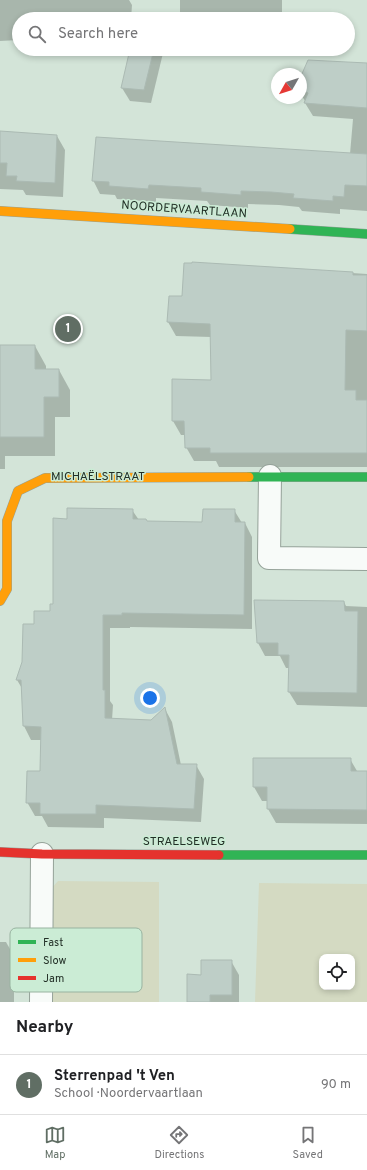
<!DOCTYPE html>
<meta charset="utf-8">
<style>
:root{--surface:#fff;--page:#f2f2f2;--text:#202124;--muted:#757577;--line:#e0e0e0;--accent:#606e64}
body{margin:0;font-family:Overpass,sans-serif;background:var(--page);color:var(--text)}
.controls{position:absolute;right:12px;bottom:12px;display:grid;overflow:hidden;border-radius:8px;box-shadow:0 2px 6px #0003}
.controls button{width:36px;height:36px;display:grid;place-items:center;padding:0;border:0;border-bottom:1px solid var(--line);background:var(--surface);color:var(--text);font:20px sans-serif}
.compass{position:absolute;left:271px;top:68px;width:36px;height:36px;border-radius:50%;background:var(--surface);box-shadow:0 2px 6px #0003;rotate:231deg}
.you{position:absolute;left:150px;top:698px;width:14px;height:14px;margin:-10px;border:3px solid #fff;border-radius:50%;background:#1a73e8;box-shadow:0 0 0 6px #1a73e833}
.badge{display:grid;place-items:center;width:26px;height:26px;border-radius:50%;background:var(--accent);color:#fff;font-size:13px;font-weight:700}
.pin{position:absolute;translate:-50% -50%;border:2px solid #fff;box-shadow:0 1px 4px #0006}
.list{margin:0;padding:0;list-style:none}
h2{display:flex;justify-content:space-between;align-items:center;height:52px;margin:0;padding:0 16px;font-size:17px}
h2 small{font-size:13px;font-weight:400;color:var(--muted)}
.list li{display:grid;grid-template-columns:26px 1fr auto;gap:12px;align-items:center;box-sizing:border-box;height:60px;padding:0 16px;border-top:1px solid var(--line)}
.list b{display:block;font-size:15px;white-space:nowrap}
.list p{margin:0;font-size:13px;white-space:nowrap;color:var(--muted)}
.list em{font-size:13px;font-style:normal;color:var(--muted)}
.icon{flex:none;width:22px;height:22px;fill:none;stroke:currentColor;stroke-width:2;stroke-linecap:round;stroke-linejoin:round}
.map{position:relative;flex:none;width:367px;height:1002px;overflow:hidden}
.search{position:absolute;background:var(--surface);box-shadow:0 2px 6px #0003;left:12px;right:12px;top:12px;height:44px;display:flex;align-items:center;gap:10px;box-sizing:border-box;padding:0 14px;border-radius:22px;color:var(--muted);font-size:15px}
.sheet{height:112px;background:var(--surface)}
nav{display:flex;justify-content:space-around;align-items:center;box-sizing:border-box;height:56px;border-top:1px solid var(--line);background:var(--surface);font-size:11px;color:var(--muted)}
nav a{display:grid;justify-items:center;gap:2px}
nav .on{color:var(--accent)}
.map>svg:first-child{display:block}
.green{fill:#d4dac2;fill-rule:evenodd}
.shadow{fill:#0003}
.building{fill:#becec7;stroke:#abbab3}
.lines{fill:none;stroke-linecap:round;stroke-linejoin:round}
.street-casing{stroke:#95a299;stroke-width:24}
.fast-casing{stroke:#95a299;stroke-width:10}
.slow-casing{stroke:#95a299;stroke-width:10}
.jam-casing{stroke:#95a299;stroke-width:10}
.street{stroke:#f8fbf9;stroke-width:22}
.fast{stroke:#30b455;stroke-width:9}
.slow{stroke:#ff9f0a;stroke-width:9}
.jam{stroke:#e5322d;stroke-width:9}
.labels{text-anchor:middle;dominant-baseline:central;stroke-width:3;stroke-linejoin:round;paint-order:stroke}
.street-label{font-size:12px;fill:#222f26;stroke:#cbecd5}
.key{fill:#cbecd5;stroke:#98b3a0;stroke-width:1}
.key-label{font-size:11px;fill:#222f26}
</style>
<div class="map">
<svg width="367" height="1002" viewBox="0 0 367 1002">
<rect width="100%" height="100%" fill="#d3e4d8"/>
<g class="green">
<path d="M58,881L159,882V1002H51V889Z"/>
<path d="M259,883L367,884V1002H255ZM322,957H352V987H322Z"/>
</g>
<g class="shadow">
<path d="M0,0H129L132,5L131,19H19V40L0,41Z"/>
<rect x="180" y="0" width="102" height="19"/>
<path d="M131,49H164L151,103L130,101L122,88Z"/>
<path d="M367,64V211L340,209V214L302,211L299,207L279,205L248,204V208L210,205L207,201L156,198V202L117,199L115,195L100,194L93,180L350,154L353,119L313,116L305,103L306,102L301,95V78Z"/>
<path d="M0,132L57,136L65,150L63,197L26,195L23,190L0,189Z"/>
<path d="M193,263L367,274V467H219L216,461H194L186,447V435H181L173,421L212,381L211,337L176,336L168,322L183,298Z"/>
<path d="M0,346H35L46,366V370H59L70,390V417H55V456H5V469H0Z"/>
<path d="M132,510L139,520L147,522L203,523L234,510L242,523H245L252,537V629L130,627V628H110V701L113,705L112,720L151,721L165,709L172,722L181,765H196L204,779L201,822L104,818V828L48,827L42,816H35L27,802L41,772L42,740H31L24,726L23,690L17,680L35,625L51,612L54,605L68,520Z"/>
<path d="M344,602L346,606L367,607V707L297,705L289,692L290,668H286L280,656H265L258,643Z"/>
<path d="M350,759L357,771L367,772V824L276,823L268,809V801H262L254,787Z"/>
<path d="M0,942H6L14,956V1002H0Z"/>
<path d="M231,961L239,975V1002H188L202,976Z"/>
</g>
<g class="building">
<path d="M138,14L157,19H137Z"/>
<path d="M130,49H154L144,90L121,88Z"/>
<path d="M308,60L367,63V108L304,103L308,93L301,90V76Z"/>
<path d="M0,131L57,135L55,183L16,181L17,176H6L7,163H0Z"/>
<path d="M96,137L367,154V186L345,185L344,197L333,196V201L293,198L294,194L271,192L241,191V195L201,192V188L149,185L148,189L109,186V182L92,181Z"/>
<path d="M192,262L353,272V275H367V331L346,330L345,390H356V400H367V453H210V448H185L184,421H172V379L211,380L210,324L167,322L169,296H182L184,263H192Z"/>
<path d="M0,345H35V369H59V397H44V437H0Z"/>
<path d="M67,508L133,509V519H146L147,521L202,522L203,509H235V522H245L244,615L122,613V615H103V690H105V718L151,720L165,707L177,764H197L194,809L96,805V814H40V803H26L27,771H40L41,727L23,726L21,680H16L22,662L23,624H34V611H50V604H53V518L67,519Z"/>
<path d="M254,600L344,601L345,611H358L357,693L288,692L289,655H278V643H257Z"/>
<path d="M253,758H351V771H367V810L267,809V787H253Z"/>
<path d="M201,960H232V995H210V1002H187V974L201,975Z"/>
</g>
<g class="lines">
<defs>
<g id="street">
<path d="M270,476L269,558L367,559"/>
<path d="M41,1002L42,854"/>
</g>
<g id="fast">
<path d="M290,229L367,234"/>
<path d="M249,477H367"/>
<path d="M219,855H367"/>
</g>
<g id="slow">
<path d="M0,211L290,229"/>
<path d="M0,601L7,589V521L18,491L45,478L249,477"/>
</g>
<path id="jam" d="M0,852L42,854L219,855"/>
</defs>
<use href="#street" class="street-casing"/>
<use href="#fast" class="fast-casing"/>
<use href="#slow" class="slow-casing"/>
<use href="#jam" class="jam-casing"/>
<use href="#street" class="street"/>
<use href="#fast" class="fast"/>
<use href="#slow" class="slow"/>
<use href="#jam" class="jam"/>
</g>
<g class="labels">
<g class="street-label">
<text transform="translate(184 210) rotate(4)">NOORDERVAARTLAAN</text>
<text x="98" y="477">MICHAËLSTRAAT</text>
<text x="184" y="842">STRAELSEWEG</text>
</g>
</g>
<rect x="10" y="928" width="132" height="64" rx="6" class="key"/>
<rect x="18" y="940" width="18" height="4" fill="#30b455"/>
<rect x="18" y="958" width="18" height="4" fill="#ff9f0a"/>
<rect x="18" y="976" width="18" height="4" fill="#e5322d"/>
<g class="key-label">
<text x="43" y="946">Fast</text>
<text x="43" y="964">Slow</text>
<text x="43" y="982">Jam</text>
</g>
</svg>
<div class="controls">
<button><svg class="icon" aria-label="locate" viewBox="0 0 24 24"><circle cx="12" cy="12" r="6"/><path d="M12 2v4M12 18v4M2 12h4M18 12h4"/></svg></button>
</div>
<svg class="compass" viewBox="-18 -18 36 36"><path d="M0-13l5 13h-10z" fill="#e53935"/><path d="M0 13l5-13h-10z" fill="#757577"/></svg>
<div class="you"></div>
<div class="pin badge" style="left:68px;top:329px">1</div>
<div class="search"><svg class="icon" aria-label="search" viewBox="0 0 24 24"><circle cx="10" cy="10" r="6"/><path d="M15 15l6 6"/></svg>Search here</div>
</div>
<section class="sheet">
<h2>Nearby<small></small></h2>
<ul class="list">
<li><span class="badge">1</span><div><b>Sterrenpad 't Ven</b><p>School · Noordervaartlaan</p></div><em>90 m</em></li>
</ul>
</section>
<nav>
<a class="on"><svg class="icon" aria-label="map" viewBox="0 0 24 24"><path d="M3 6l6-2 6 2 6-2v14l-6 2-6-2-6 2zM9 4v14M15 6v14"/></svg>Map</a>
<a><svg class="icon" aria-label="directions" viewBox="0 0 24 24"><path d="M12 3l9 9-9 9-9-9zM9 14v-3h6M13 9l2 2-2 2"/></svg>Directions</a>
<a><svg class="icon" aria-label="saved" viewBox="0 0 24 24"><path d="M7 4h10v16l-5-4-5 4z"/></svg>Saved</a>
</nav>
